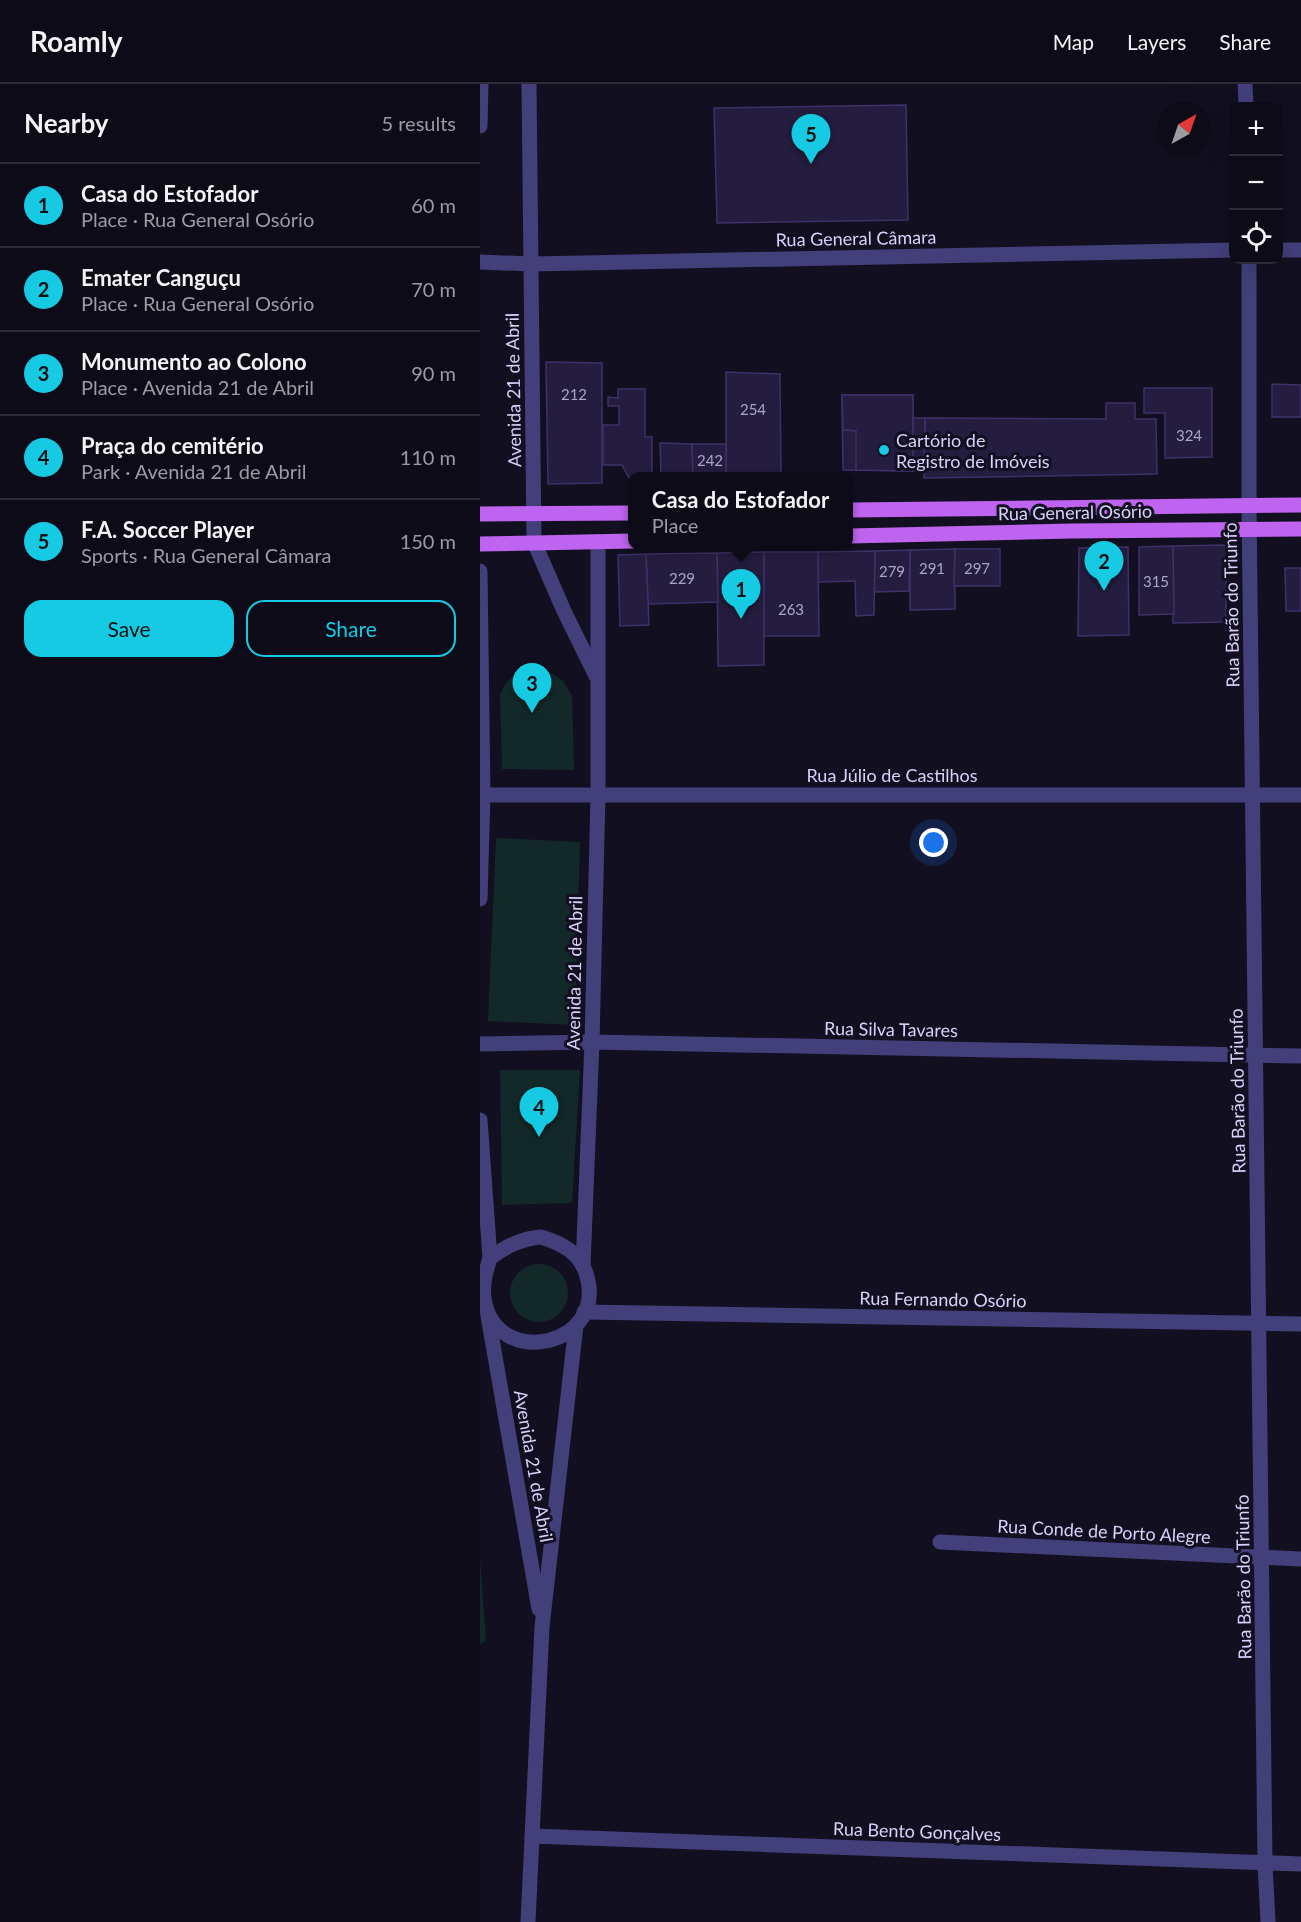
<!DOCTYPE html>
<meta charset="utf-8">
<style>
:root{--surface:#0e0b18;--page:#1c1925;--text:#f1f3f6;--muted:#9b9ba2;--line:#2e2b37;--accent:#16cae3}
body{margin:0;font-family:Lato,sans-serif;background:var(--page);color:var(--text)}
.controls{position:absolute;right:18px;top:18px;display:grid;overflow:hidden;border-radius:12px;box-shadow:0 6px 24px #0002}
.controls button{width:54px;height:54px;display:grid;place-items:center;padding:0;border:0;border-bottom:2px solid var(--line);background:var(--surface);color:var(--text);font:30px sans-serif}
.compass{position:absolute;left:677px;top:18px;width:54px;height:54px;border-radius:50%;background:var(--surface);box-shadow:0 6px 24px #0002;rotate:40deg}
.you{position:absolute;left:454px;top:759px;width:21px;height:21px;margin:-15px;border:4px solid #fff;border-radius:50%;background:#1a73e8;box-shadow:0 0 0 9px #1a73e833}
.badge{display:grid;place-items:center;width:39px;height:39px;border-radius:50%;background:var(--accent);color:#111;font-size:20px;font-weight:700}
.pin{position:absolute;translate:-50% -50px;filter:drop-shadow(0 2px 3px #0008)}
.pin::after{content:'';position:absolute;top:32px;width:21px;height:18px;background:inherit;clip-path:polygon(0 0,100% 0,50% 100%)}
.popup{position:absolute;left:148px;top:388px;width:225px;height:78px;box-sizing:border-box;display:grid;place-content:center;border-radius:12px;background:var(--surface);filter:drop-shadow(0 2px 4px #0005);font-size:20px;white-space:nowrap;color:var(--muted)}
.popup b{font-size:22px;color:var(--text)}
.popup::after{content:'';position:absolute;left:50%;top:100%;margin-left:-12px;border:12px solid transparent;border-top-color:var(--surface)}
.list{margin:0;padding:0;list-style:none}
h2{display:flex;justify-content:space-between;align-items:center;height:78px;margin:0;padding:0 24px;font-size:26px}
h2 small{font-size:20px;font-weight:400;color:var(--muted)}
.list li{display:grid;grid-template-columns:39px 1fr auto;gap:18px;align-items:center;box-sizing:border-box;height:84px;padding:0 24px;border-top:2px solid var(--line)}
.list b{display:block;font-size:22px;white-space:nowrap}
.list p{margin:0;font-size:20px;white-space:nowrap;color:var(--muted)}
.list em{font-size:20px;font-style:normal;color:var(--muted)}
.actions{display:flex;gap:12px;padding:18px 24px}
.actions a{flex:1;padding:14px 0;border:2px solid var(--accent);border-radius:18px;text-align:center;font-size:21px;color:var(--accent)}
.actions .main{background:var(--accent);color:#111}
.icon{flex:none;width:33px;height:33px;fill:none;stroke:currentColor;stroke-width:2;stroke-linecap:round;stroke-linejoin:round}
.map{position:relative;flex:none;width:821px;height:1838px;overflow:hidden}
header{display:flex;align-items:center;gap:36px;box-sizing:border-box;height:84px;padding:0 30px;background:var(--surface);border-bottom:2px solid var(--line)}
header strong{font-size:28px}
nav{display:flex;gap:33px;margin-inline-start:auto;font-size:21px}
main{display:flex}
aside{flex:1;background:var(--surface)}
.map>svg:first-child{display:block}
.green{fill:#132929}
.building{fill:#251d3f;stroke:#3e3169;stroke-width:1.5}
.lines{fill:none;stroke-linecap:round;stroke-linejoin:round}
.minor{stroke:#423f7a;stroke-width:15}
.major{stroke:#bf64f0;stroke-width:15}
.poi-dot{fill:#16cae3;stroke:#120f20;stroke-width:2}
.labels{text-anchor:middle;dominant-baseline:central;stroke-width:6;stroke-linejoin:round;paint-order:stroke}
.number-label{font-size:15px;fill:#aba5cc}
.street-label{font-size:18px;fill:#d8d2fb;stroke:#120f20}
.poi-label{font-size:18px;fill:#d8d2fb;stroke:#120f20;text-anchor:start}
</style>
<header>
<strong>Roamly</strong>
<nav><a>Map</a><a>Layers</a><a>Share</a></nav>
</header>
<main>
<aside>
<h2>Nearby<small>5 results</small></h2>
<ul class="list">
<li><span class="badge">1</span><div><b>Casa do Estofador</b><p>Place · Rua General Osório</p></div><em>60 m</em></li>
<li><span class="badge">2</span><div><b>Emater Canguçu</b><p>Place · Rua General Osório</p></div><em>70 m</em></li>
<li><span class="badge">3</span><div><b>Monumento ao Colono</b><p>Place · Avenida 21 de Abril</p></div><em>90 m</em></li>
<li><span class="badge">4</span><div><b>Praça do cemitério</b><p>Park · Avenida 21 de Abril</p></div><em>110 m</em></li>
<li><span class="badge">5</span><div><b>F.A. Soccer Player</b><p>Sports · Rua General Câmara</p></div><em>150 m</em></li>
</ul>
<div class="actions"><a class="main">Save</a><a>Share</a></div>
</aside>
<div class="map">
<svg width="821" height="1838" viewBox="0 0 821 1838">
<rect width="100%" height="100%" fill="#120f20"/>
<g class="green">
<path d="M52,584L64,586L74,591L83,597L92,612L94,686L22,685L20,610L27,598L36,589Z"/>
<path d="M16,754L100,758L95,941L8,937Z"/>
<path d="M20,986H100L92,1119L22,1121Z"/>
<circle cx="59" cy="1209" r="29"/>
<path d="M0,1476L6,1557L0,1560Z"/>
</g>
<g class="building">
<path d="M426,21L428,136L237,139L234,24Z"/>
<path d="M66,278L122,279V399L68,400Z"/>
<path d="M246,288L300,290L301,392H246Z"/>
<path d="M792,300L821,301V333H792Z"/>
<path d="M664,304H732V373L685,374V329H664Z"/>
<path d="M138,305H165V353H172V392L149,394L142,381H123V341H139V322H128V313L138,314Z"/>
<path d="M362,311H433V387L363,386Z"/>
<path d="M362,311H433V387L376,386V347L363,346Z"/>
<path d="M626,319H655V335H676L677,390L444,394L445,334L626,335Z"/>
<path d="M433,334H445L444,386L433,387Z"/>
<path d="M180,359L212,360L213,392H181Z"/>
<path d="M212,360H246V392H213Z"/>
<path d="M746,461V538L693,539V462Z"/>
<path d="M693,462L694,530L659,531V463Z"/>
<path d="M648,463L649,551L598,552L599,464Z"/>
<path d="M475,465V525L430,526V466Z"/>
<path d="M475,465H520V502H474Z"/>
<path d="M430,466L429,507L394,508L395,467Z"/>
<path d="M395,467L394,531L376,532L375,497L338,498V468Z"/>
<path d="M284,468V581L238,582L237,469Z"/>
<path d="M284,468H338L339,552H284Z"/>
<path d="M237,469L238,518L168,520L166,470Z"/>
<path d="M166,470L169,541L140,542L138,471Z"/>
<path d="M805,484H821V527H806Z"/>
</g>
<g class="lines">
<g class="minor">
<path d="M49,0L54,458L84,527L116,592"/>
<path d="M765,0L766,22"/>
<path d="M0,42L1,0"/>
<path d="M798,166H821"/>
<path d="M769,176V421L785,1779L788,1838"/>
<path d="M0,178L51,180L754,166"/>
<path d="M0,487L3,711L0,815"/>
<path d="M3,711H821"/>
<path d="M0,960L112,958L821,972"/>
<path d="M0,1036L10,1174"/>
<path d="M61,1153C81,1159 99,1168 106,1189C130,1263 14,1287 4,1214C2,1200 6,1187 10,1174C27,1162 40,1155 61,1153Z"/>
<path d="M103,1182L112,958L118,711V458"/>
<path d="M104,1228L821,1240"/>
<path d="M8,1232L59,1525"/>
<path d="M460,1458L821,1475"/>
<path d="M52,1752L821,1780"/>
<path d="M48,1838L62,1543L96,1241"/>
</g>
<g class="major">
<path d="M369,426L821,421"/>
<path d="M0,430L153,429"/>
<path d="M369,452L592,447L821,445"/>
<path d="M0,460L153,457"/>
</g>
</g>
<circle class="poi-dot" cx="404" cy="366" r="6"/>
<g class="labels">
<g class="number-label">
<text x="94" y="310">212</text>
<text x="273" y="325">254</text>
<text x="709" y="351">324</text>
<text x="230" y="376">242</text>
<text x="452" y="484">291</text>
<text x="497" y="484">297</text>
<text x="412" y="487">279</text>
<text x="202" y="494">229</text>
<text x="676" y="497">315</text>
<text x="311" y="525">263</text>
</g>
<g class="street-label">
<text transform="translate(376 154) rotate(-1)">Rua General Câmara</text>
<text transform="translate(33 306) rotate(-91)">Avenida 21 de Abril</text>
<text transform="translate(595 428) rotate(-1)">Rua General Osório</text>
<text transform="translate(751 521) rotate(-91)">Rua Barão do Triunfo</text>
<text x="412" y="691">Rua Júlio de Castilhos</text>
<text transform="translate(94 889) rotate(-89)">Avenida 21 de Abril</text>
<text transform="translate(411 945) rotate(1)">Rua Silva Tavares</text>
<text transform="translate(757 1007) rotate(-91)">Rua Barão do Triunfo</text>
<text transform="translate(463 1215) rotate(1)">Rua Fernando Osório</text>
<text transform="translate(54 1382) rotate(80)">Avenida 21 de Abril</text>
<text transform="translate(624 1447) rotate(3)">Rua Conde de Porto Alegre</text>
<text transform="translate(763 1493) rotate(-91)">Rua Barão do Triunfo</text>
<text transform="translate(437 1747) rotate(2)">Rua Bento Gonçalves</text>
</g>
<g class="poi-label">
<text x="416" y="356">Cartório de<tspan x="416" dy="21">Registro de Imóveis</tspan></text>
</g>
</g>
</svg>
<div class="controls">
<button>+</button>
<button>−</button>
<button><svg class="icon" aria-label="locate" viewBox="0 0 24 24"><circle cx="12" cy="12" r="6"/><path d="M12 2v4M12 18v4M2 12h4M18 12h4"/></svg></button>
</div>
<svg class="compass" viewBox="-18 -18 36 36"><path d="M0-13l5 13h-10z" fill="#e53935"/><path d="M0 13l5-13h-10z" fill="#9b9ba2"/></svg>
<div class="you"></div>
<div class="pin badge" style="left:261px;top:535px">1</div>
<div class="popup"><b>Casa do Estofador</b>Place</div>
<div class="pin badge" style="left:624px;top:507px">2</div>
<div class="pin badge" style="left:52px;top:629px">3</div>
<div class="pin badge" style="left:59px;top:1053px">4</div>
<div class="pin badge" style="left:331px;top:80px">5</div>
</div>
</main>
